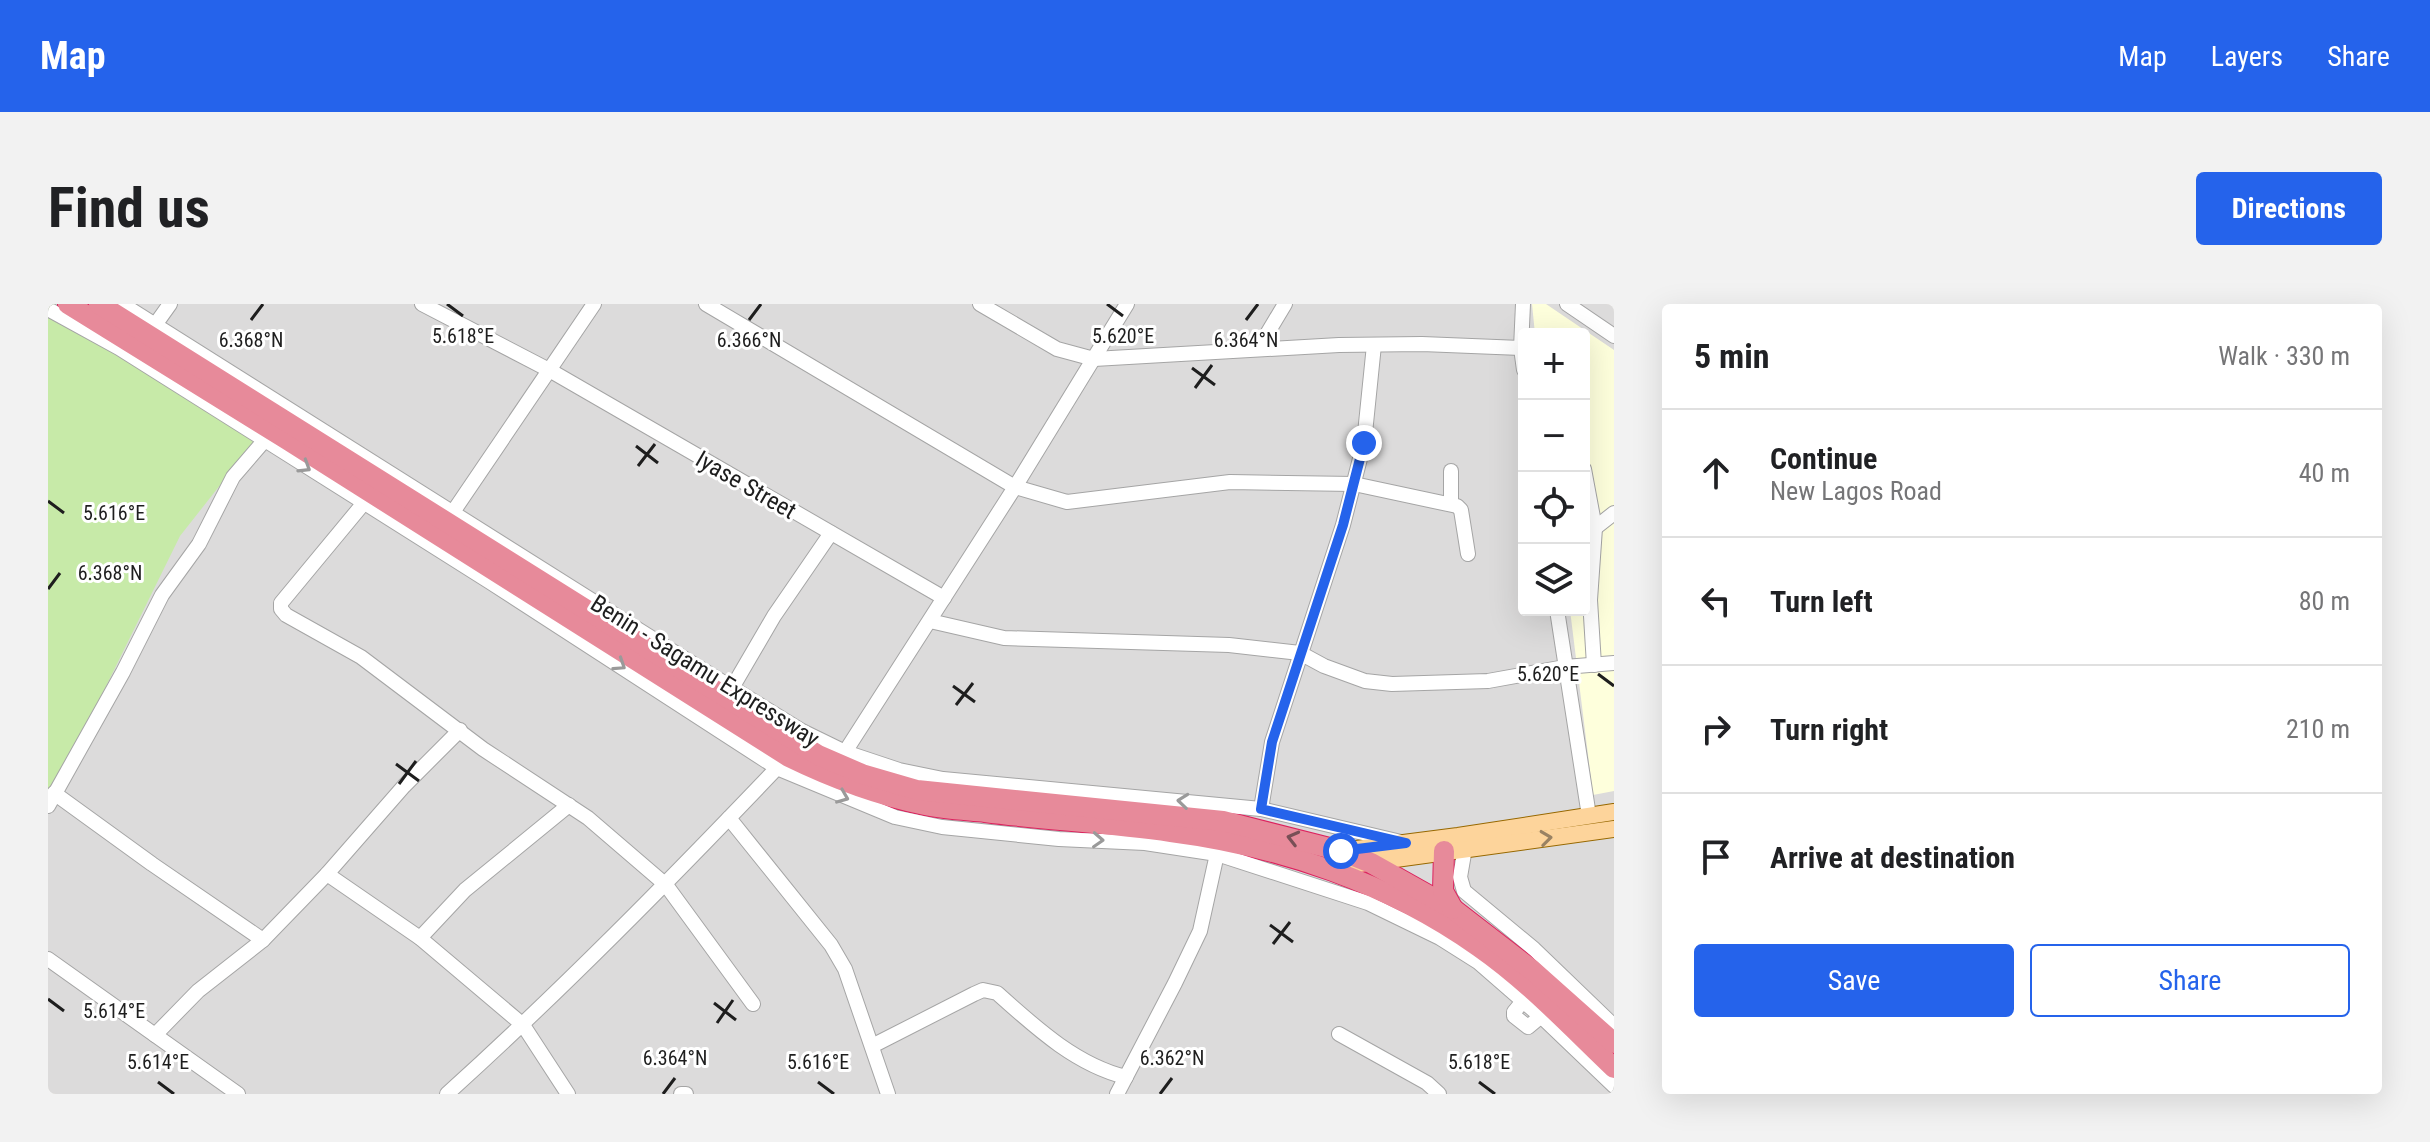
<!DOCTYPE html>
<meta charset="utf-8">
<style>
:root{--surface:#fff;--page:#f2f2f2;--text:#202124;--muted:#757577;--line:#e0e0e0;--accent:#2563eb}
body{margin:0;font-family:"Roboto Condensed",sans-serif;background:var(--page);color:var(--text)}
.controls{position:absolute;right:24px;top:24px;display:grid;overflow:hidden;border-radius:8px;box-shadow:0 8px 32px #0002}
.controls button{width:72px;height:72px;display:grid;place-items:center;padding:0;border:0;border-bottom:2px solid var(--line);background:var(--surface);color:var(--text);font:40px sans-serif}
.stop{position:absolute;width:24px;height:24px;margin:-18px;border:6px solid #2563eb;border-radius:50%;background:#fff}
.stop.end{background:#2563eb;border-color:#fff;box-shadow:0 2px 8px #0008}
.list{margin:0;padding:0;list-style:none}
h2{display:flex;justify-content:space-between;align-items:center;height:104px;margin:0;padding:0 32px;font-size:34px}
h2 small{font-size:26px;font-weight:400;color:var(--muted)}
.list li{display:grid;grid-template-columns:52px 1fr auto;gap:24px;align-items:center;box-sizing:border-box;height:128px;padding:0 32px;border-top:2px solid var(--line)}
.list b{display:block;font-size:30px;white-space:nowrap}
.list p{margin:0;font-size:26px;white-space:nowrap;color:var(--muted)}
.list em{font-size:26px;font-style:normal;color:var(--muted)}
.actions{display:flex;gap:16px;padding:24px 32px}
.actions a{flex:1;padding:18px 0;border:2px solid var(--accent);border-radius:8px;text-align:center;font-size:28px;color:var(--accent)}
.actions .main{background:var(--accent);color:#fff}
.icon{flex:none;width:44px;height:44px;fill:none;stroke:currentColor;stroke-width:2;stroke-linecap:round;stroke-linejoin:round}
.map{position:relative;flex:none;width:1566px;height:790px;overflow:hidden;border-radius:8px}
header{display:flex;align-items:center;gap:48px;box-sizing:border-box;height:112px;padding:0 40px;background:var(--accent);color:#fff}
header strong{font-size:38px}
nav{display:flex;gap:44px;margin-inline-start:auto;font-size:28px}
.intro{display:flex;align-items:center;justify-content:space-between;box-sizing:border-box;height:192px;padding:0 48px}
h1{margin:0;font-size:56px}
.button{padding:20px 36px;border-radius:8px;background:var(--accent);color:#fff;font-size:28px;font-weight:700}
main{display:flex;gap:48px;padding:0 48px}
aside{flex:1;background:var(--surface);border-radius:8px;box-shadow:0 8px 32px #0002}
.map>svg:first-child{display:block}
.residential{fill:#dcdbdb;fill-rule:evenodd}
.education{fill:#feffdc}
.grass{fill:#c7eaa8}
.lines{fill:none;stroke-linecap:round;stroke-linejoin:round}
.minor-casing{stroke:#a5a5a5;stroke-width:16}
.major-casing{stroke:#976800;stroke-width:18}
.highway-casing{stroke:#dc225e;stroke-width:22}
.minor{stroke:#fff;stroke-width:14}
.major{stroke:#fdd49b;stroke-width:16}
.highway{stroke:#e78a9a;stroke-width:20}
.oneway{stroke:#9a9a9a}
.oneway2{stroke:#784f56}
.oneway3{stroke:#998263}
.route{stroke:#2563eb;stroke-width:10}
.ticks{fill:none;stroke:#1e1e1e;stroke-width:3}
.labels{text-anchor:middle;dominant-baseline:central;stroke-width:6;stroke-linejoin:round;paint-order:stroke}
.street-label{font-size:24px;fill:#1e1e1e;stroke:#fff}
.ticks-label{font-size:20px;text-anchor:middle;fill:#1e1e1e;stroke:#fff;stroke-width:6;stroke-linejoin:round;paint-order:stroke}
</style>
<header>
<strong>Map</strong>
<nav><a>Map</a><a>Layers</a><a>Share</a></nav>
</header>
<div class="intro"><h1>Find us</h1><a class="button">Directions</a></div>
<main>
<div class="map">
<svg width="1566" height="790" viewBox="0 0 1566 790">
<rect width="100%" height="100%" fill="#efebe4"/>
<path class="residential" d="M0,0H1566V790H0ZM1476,30H1536V306H1476Z"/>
<path class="education" d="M1484,0H1498L1566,46V487L1545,491L1522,306H1536V30H1487Z"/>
<path class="grass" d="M0,0H6L56,25L214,128L132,232L35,429L0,487Z"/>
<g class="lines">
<defs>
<g id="minor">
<path d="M74,0L621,345L754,427L797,448L851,466L895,475L1213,505L1353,538"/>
<path d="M374,0L503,67L896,294"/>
<path d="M658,0L967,183L1019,198L1182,178L1306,180L1409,202L1413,206L1420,250"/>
<path d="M932,0L1009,45L1046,55L1291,41L1374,40L1473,44"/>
<path d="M1475,0L1473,44L1476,66"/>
<path d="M1519,0L1566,32"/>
<path d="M0,5L71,44L442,278L729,464L847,513L894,523L1011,535L1097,539L1169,550L1320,599L1392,634L1430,658L1498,717L1566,782"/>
<path d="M107,21L122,0"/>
<path d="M1210,45L1237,0"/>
<path d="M1536,165L1547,224L1542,296L1546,361"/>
<path d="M1403,167V200"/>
<path d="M315,200L233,299V305L238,311L313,353L435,445L540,514L618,581L705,700"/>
<path d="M405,208L546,0"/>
<path d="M1547,224L1566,209"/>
<path d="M1509,306L1541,512"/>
<path d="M882,317L956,334L1181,341L1252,349L1276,362L1317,377L1344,380L1440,377L1517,363L1566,359"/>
<path d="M684,384L726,312L783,229"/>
<path d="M797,448L967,183L1079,0"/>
<path d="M6,489L104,560L215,636"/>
<path d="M0,502L75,368L114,291L151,240L185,173L216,137"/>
<path d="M1213,505L1224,438L1295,221L1316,139L1326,41"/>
<path d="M681,514L783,641L797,665L840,790"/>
<path d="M1417,544L1412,573L1416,587L1486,645L1566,722"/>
<path d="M279,570L372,634L475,721L520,790"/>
<path d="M372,634L417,586L521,501"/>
<path d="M0,655L190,790"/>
<path d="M1475,697L1466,708V712L1480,723L1492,713"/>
<path d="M1291,730L1379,779L1391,790"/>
<path d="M107,731L150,687L215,636L279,570L356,482L412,426"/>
<path d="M824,742L926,690L935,686L949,689C987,723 1028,761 1078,773"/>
<path d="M399,790C514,686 622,576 729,464"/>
<path d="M633,790H638"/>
<path d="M1069,790L1127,679L1152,627L1169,550"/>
</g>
<g id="major">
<path d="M1293,547L1410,532L1566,508"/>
<path d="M1282,564L1566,525"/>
</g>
<g id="highway">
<path d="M20,0L238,135L741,453C784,474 829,491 877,501C896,505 917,506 937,508C999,516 1061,519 1123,528C1232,542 1341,579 1431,643C1480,677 1523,723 1566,764"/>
<path d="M51,0L770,451L814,470L869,486L1175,517L1293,547L1323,559L1405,605L1484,666L1566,739"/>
<path d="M1396,547L1395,587L1405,605"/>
</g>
</defs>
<use href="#minor" class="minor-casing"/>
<use href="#major" class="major-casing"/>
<use href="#highway" class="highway-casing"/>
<use href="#minor" class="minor"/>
<use href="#major" class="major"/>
<use href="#highway" class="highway"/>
</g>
<defs><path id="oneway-chevron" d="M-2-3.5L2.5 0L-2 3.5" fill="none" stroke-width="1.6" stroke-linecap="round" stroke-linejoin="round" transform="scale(2)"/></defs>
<g class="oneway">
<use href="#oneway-chevron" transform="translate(257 163) rotate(32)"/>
<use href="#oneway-chevron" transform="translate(572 361) rotate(33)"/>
<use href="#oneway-chevron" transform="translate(795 493) rotate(22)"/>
<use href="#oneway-chevron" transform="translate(1135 497) rotate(-174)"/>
<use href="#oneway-chevron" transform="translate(1050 536) rotate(3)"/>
</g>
<use class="oneway2" href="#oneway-chevron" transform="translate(1245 534) rotate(-166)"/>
<use class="oneway3" href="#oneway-chevron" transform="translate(1498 534) rotate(-7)"/>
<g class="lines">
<path class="route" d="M1293,547L1358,539L1213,505L1224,438L1295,221L1316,139"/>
</g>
<path class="ticks" d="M399,0L415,12M1059,0L1075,12M203,16L215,0M701,16L713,0M1198,16L1210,0M1144,64L1167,81M1147,84L1164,61M588,142L610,159M590,162L607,140M0,197L16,209M0,285L12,269M1550,370L1566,382M905,382L927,398M908,401L925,379M348,460L371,477M351,480L368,457M1222,621L1245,638M1225,640L1242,618M0,695L16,707M666,699L688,716M669,719L685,696M110,778L126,790M770,778L786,790M1431,778L1447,790M615,790L627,774M1112,790L1124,774"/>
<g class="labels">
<g class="street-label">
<text transform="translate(698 181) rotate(30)">Iyase Street</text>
<text transform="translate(657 367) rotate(32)">Benin - Sagamu Expressway</text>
</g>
</g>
<g class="ticks-label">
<text x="415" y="39">5.618°E</text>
<text x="1075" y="39">5.620°E</text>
<text x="203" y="43">6.368°N</text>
<text x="701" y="43">6.366°N</text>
<text x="1198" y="43">6.364°N</text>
<text x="66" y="216">5.616°E</text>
<text x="62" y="276">6.368°N</text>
<text x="1500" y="377">5.620°E</text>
<text x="66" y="714">5.614°E</text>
<text x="627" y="761">6.364°N</text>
<text x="1124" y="761">6.362°N</text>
<text x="110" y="765">5.614°E</text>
<text x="770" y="765">5.616°E</text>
<text x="1431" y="765">5.618°E</text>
</g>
</svg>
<div class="controls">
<button>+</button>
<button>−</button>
<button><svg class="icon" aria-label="locate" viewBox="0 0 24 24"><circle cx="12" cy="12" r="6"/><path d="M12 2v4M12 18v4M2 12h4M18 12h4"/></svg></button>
<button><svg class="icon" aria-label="layers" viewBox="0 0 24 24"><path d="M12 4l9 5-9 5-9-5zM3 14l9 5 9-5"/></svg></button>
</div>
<div class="stop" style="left:1293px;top:547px"></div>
<div class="stop end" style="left:1316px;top:139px"></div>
</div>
<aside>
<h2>5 min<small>Walk · 330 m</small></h2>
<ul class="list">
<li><svg class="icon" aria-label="ahead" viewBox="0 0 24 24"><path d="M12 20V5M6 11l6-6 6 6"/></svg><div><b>Continue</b><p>New Lagos Road</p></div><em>40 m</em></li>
<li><svg class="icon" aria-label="left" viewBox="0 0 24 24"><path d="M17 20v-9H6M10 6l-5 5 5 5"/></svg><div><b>Turn left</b></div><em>80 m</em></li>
<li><svg class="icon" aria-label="right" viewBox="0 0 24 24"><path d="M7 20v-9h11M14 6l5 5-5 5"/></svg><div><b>Turn right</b></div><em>210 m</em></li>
<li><svg class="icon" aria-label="arrive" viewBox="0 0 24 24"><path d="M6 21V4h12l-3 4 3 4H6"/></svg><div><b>Arrive at destination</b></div></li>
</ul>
<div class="actions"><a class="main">Save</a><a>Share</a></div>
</aside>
</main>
